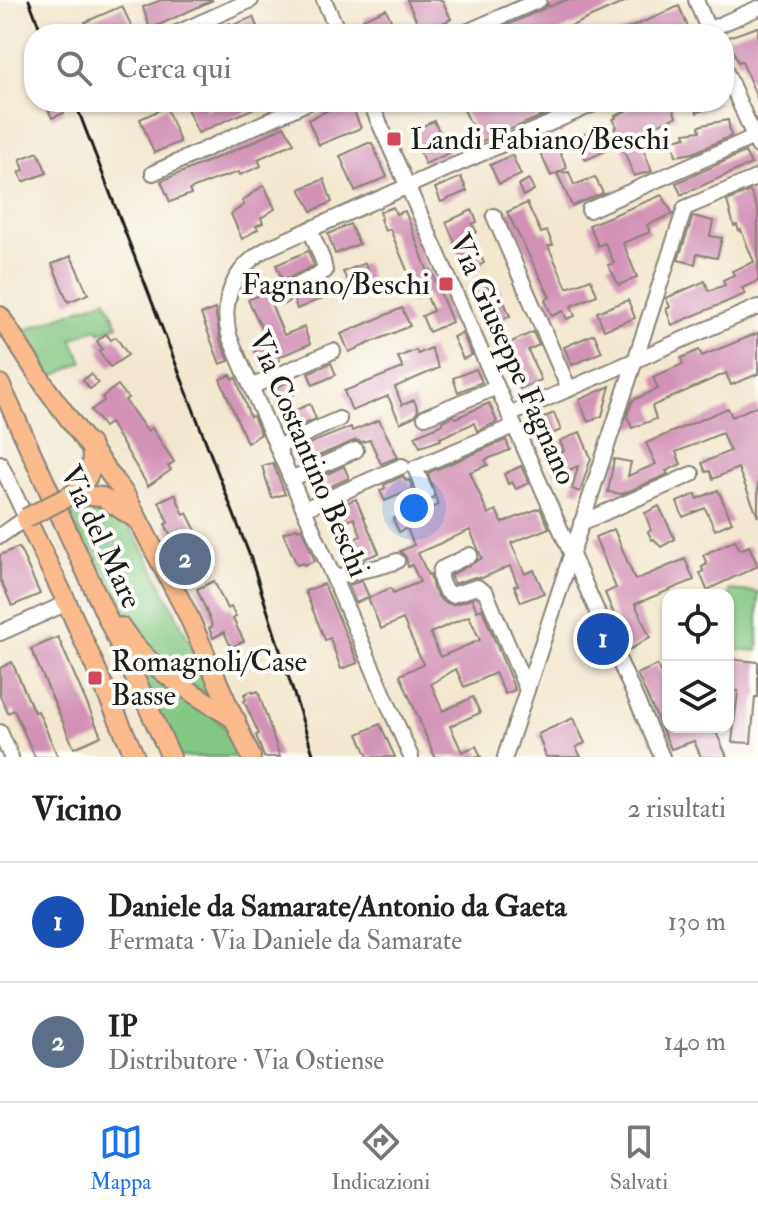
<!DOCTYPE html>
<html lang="it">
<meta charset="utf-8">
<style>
:root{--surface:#fff;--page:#f6f6f6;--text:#222;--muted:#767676;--line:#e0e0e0;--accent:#1a73e8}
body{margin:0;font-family:"IM FELL Double Pica",serif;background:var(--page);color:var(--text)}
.controls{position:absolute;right:24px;bottom:24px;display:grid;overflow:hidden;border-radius:16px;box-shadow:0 2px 6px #0004}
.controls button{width:72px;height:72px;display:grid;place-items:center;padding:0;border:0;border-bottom:2px solid var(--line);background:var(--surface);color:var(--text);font:40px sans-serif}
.you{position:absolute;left:414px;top:508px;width:28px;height:28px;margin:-20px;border:6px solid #fff;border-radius:50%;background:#1a73e8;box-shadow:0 0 0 12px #1a73e833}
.badge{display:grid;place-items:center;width:52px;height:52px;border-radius:50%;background:var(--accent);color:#fff;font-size:26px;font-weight:700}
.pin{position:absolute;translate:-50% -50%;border:4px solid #fff;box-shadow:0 2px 8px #0006}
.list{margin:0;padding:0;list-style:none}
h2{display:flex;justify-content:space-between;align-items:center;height:104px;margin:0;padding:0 32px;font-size:34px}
h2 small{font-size:26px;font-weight:400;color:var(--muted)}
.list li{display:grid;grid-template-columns:52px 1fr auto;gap:24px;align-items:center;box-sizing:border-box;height:120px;padding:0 32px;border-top:2px solid var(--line)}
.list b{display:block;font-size:30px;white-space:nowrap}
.list p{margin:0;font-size:26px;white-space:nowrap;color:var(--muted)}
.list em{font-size:26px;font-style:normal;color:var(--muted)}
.icon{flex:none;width:44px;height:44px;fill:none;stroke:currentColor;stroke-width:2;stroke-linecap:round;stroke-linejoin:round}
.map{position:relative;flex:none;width:758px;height:757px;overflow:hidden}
.search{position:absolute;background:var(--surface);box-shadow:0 2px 6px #0004;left:24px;right:24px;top:24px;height:88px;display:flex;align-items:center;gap:20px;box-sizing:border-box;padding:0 28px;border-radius:32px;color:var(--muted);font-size:30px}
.sheet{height:344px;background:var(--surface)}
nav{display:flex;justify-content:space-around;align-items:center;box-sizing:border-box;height:112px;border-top:2px solid var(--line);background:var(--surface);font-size:22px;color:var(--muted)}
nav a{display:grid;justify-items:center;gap:4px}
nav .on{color:var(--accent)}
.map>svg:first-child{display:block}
.green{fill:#82c782;stroke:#4f724f;stroke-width:2}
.building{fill:#d292b6;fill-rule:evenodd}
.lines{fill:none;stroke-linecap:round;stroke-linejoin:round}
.minor-casing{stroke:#888276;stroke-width:18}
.major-casing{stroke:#888276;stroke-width:22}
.minor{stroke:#fff;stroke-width:14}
.major{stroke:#fbbb8d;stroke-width:18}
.rail{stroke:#1c1c1c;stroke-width:3}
.major-bridge-casing{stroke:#888276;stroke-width:22;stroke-linecap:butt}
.major-bridge{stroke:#fbbb8d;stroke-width:18}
.poi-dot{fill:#d1495b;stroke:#fdfcf7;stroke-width:3}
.labels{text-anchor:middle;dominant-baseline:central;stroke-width:8;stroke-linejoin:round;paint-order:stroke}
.poi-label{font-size:30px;fill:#1c1c1c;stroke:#fdfcf7;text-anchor:start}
.street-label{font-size:30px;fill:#1c1c1c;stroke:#fdfcf7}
</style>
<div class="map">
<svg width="758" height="757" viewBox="0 0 758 757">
<rect width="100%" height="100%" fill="#fdfcf7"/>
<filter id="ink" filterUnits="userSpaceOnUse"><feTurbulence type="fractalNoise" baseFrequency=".0125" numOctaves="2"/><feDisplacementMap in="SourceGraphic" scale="16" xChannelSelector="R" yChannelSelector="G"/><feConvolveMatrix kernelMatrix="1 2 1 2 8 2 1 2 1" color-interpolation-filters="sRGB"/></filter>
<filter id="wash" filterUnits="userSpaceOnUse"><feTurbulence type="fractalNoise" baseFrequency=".006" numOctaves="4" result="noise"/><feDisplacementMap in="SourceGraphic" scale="32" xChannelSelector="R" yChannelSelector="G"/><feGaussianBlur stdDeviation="1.8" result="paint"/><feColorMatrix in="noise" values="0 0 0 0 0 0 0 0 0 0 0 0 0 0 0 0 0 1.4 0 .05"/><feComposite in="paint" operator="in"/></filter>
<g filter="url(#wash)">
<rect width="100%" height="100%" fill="#f3e7cf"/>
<g class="green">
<path d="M106,299L118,325L100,333L97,328L72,339L83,362L51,377L23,331Z"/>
<path d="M101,503L126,521L145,552L220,703L153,661L125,622L66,510L74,505Z"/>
<path d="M729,590L758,592V651L728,649Z"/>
<path d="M137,664C163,689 202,699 225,728C232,736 235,747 239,757H179Z"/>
</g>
<g id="blocks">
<g class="building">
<path d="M161,0H213L150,29L143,7Z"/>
<path d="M407,0H442L451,19L422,33Z"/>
<path d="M565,0H629L560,31L562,34H502L499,29L543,9L548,4L549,7Z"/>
<path d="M122,6L132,27L116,34H91L85,22Z"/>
<path d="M679,6L691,34H615L655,17Z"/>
<path d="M386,9L397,34H370L363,19Z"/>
<path d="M253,17L260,34H205L230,23L231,26Z"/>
<path d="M758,27V101L742,61L738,62L728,37Z"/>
<path d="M45,102H60L64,113L52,118Z"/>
<path d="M184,102H202L205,110L222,102H268L198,133Z"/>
<path d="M344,102H350L361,128L319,145L308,120Z"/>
<path d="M460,102H538L544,115L480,142Z"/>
<path d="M641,102H671L676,117L619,141L614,128L617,127L613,119L616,118L615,116L642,104Z"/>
<path d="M693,102H722L697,113Z"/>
<path d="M166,107L180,142L154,153L140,119Z"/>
<path d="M728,120L731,136L693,153L676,156L673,140L686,137L685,133L700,131L699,127L702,125Z"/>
<path d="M434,121L449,153L425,164L411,131Z"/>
<path d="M284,126L294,143L258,159L261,166L240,175L239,172L214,180L189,190L191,194L170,202L161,181L251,143Z"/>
<path d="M596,129L605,151L586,160L574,139Z"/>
<path d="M553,136L567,168L551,176L536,144Z"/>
<path d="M640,141L652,171L634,176L621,144Z"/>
<path d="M368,143H372L387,177L355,191L340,156Z"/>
<path d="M38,152L47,173L23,182L19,172L24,170L20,159Z"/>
<path d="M745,152L751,164L681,195L676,183Z"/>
<path d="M512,155L521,175L499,184L490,165Z"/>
<path d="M569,172L574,185L595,177L603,193L572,206L557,173Z"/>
<path d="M461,177L467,191L441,202L435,188Z"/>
<path d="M324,179L332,202L312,211L300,189Z"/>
<path d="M529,179L534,190L523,196L518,185Z"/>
<path d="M264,185L275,209L261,218L263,223L256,226L258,229L242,239L231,214L244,205L242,201Z"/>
<path d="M750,191L758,210V281L742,288L745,294L672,325L666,309L670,307L666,298L705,281L709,291L725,285L723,280L734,275L732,271L754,262L741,230L739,231L737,225L734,226L727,201Z"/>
<path d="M662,195L673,214L647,225L650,232L623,243L637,277L619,285L608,265L614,263L605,243L598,246L589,225Z"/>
<path d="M527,203L541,233L547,231L553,245L548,246L567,288L591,279L597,295L571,306L575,316L567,319L563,311L552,316L545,300L550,297L507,212Z"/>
<path d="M393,207L396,214L405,211L428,272L431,270L452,322L429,332L422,316L433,311L426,294L418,297L390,229L385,231L380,219L382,218L380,212Z"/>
<path d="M472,210L477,222L472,224L477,232L471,235L484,263L467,271L446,222Z"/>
<path d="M693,216L713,221L710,236L722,238L717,258L697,254L695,264L678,260Z"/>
<path d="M350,224L359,244L335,254L328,234Z"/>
<path d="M308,251L314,266L283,281L276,265Z"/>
<path d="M71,256L88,294L68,302L52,264Z"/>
<path d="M365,263L372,280L351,288L343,272Z"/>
<path d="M496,283L510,316L493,323L478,291Z"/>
<path d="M318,286L325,297L297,309L294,300L296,298Z"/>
<path d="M266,292L284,335L304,327L310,344L279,357L280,360L263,368L251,343L266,337L248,300Z"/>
<path d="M628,300L635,318L604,330L597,312Z"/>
<path d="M402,308L410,326L349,352L341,334Z"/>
<path d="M215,309L220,340L229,361L220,364L201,314Z"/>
<path d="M533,332L539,345L528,350L541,380L520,389L513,373L519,370L507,344Z"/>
<path d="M462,333L472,355L463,359L453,337Z"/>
<path d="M758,333V374L731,385L726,373L652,406L656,419L632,428L627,416L633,400L658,389L653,377L683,364L681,358L699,350L702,356Z"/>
<path d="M106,334L111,340L116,337L128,355L110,367L99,351L102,349L97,341Z"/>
<path d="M594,334L602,352L572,365L564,347Z"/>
<path d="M431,348L439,368L395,387L402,405L414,400L418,410L415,416L400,423L388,396L352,411L344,391L403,368L398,357L416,350L418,354Z"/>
<path d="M331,363L336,375L313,385L308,373Z"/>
<path d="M476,369L482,382L458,392L453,378Z"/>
<path d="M91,374L98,383L90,389L83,380Z"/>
<path d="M231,375L233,379L236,378L250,417L253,416L261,434L247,443L220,379Z"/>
<path d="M288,382L294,394L280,400L275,388Z"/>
<path d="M118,385L128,398L125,400L147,431L152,428L174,462L168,466L171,470L148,486L110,423L104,427L91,410L104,401L102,397Z"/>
<path d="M610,386L602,416L588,422L579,400Z"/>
<path d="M489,403L497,422L477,431L474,423L440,438L441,440L420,447L415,436L443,424L442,421L454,416L456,418Z"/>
<path d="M310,404L316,419L292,429L286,414Z"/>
<path d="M758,405V517L738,468L713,479L710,471L706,472L702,463L730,451L722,433L676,452L681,464L666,471L668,474L622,494L608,492L614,459L631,462L628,476L656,464L646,443L728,408L732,417Z"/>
<path d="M554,413L561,430L541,439L533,422Z"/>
<path d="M379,420L398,457L381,464L370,440L362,442L356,440L306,461L301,447L351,427L352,431Z"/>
<path d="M580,432L591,458L580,492L572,489L578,466L556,476L548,458L564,451L560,441Z"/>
<path d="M506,440L510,450L485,460L488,465L470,472L488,514L496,510L502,523L540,508L549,528L511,543L525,574L534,570L544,593L521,602L514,586L518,585L510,566L482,578L475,577L454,584L450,576L482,558L470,530L418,553L428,575L430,574L433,589L442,601L452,605L472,599L477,611L482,609L515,690L505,694L495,673L464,687L456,669L431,684L443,711L473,697L480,713L450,726L462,752L476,746L481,757H435L400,675L423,664L403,619L381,629L368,598L391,588L393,593L420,582L412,565L408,567L406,557L400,551L414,545L407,528L399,532L393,519L405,513L418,514L438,505L428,473ZM469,616L480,640L440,657L430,633Z"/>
<path d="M273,463L285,494L272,498L262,466Z"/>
<path d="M344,466L349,478L320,491L314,480Z"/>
<path d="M521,466L529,483L516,489L512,482L508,484L504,474Z"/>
<path d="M403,476L406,481L409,480L413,489L385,501L380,491L385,488L384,485Z"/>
<path d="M718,490L732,522L715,530L705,508L683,517L677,502L696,494L697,499Z"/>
<path d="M175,494L184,515L187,513L198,535L194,538L206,565L190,572L165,524L168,523L159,501Z"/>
<path d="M356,499L379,553L359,561L351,540L361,536L354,518L336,526L326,510Z"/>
<path d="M659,506L675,539L661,547L654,539L652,540L648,532L651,530L645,513Z"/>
<path d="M297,528L298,530L302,529L315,561L304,565L303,563L297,565L283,533Z"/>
<path d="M614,529L635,580L685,559L694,580L635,604L650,637L629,650L605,593L616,588L595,537Z"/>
<path d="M735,540L740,550L749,546L758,566L707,590L700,573L703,571L702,567L707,564L703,555Z"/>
<path d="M19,547L40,594L12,606L0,579V555Z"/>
<path d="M214,581L227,609L231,607L236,617L233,619L244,641L231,647L224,632L213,638L209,628L212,627L211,622L197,589Z"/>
<path d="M362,581L369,597L356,603L348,585Z"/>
<path d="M324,584L358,663L341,669L330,638L325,640L305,591Z"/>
<path d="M58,637L101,736L74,748L31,649Z"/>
<path d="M728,659L758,662V697H755L751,743L732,742L738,691H728Z"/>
<path d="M12,662L34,712L38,711L58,757H35L14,710L8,713L0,696V668Z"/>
<path d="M657,665L661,674L668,671V727H711L714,733L716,732L727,757H701L694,741L671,749L637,674Z"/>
<path d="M252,691L253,693L258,691L280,757H264L256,735L259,734L244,701L246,700L244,694Z"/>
<path d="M573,718L585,743L576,747L581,757H546L538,734Z"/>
<path d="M380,724L395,757H368L358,734Z"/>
</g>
</g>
</g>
<g filter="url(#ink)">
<use href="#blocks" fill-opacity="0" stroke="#888276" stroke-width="2"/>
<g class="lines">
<defs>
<g id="minor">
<path d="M324,0L339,34"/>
<path d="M696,0L710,34"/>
<path d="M708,30L758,8"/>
<path d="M175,34L251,0"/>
<path d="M462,34L539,0"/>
<path d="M724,67L758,146"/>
<path d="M370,102L662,757"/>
<path d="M153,173L309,102"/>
<path d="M589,210L754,137"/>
<path d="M494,216L569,389"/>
<path d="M281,297L290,289L325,271L323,261L310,229"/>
<path d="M251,387L333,351"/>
<path d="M509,415L758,307"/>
<path d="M425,417L497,387"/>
<path d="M277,447L339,419"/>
<path d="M0,463L26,518L0,536"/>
<path d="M291,479L356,450"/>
<path d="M426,494L415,468L514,426"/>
<path d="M304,509L402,466"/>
<path d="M581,523L692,474"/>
<path d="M470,555L441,569C438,579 443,591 452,595L477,587L486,593L527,690"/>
<path d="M334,578C355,570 376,570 397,561"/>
<path d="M0,633L67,603"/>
<path d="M0,732L11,757"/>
<path d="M411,757L230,338C219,301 234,267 268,248L598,102"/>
<path d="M505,757L685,208L758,177"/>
</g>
<g id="major">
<path d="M0,316L47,389L126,496L188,615L251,757"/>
<path d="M0,384L171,757"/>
<path d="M73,494L102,497L136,519"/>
<path d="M73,494C90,480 95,465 90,444"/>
<path d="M26,518L67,603L135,757"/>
<path d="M121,627C151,672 192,692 236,720"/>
</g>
</defs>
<use href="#minor" class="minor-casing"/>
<use href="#major" class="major-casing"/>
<use href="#minor" class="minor"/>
<use href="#major" class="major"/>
<g class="rail">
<path d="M29,0L42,34"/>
<path d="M75,102L251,559L314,757"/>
</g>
<defs>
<path id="major-bridge" d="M26,518L73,494"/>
</defs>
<use href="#major-bridge" class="major-bridge-casing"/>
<use href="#major-bridge" class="major-bridge"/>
</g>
</g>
<g class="poi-dot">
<rect x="386" y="131" width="16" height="16" rx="4"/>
<rect x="438" y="276" width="16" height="16" rx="4"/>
<rect x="87" y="670" width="16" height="16" rx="4"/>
</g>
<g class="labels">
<g class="poi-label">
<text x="410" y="139">Landi Fabiano/Beschi</text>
<text x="430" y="284" text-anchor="end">Fagnano/Beschi</text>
<text x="111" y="661">Romagnoli/Case<tspan x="111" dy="34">Basse</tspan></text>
</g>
<g class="street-label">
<text transform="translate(513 359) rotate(66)">Via Giuseppe Fagnano</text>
<text transform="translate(309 454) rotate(67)">Via Costantino Beschi</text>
<text transform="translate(101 537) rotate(65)">Via del Mare</text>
</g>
</g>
</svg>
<div class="controls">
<button><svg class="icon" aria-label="locate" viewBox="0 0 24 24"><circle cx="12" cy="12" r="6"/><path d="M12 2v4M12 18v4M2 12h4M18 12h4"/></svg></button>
<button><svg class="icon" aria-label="layers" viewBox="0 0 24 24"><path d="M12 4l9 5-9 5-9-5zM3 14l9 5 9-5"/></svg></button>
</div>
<div class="you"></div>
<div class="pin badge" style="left:603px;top:639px;background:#1a4fb4">1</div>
<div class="pin badge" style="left:185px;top:559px;background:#5c6f8a">2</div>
<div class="search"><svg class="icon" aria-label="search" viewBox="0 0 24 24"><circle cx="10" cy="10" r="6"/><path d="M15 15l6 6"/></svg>Cerca qui</div>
</div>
<section class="sheet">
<h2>Vicino<small>2 risultati</small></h2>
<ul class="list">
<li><span class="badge" style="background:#1a4fb4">1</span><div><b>Daniele da Samarate/Antonio da Gaeta</b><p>Fermata · Via Daniele da Samarate</p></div><em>130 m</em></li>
<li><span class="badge" style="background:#5c6f8a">2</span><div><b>IP</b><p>Distributore · Via Ostiense</p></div><em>140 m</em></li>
</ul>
</section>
<nav>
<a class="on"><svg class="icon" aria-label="map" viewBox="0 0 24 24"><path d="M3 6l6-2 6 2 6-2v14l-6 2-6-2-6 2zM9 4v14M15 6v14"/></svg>Mappa</a>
<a><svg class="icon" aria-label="directions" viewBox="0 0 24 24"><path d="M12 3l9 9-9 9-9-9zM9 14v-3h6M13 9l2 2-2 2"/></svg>Indicazioni</a>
<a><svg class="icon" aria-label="saved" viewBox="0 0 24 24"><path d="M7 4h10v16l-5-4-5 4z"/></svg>Salvati</a>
</nav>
